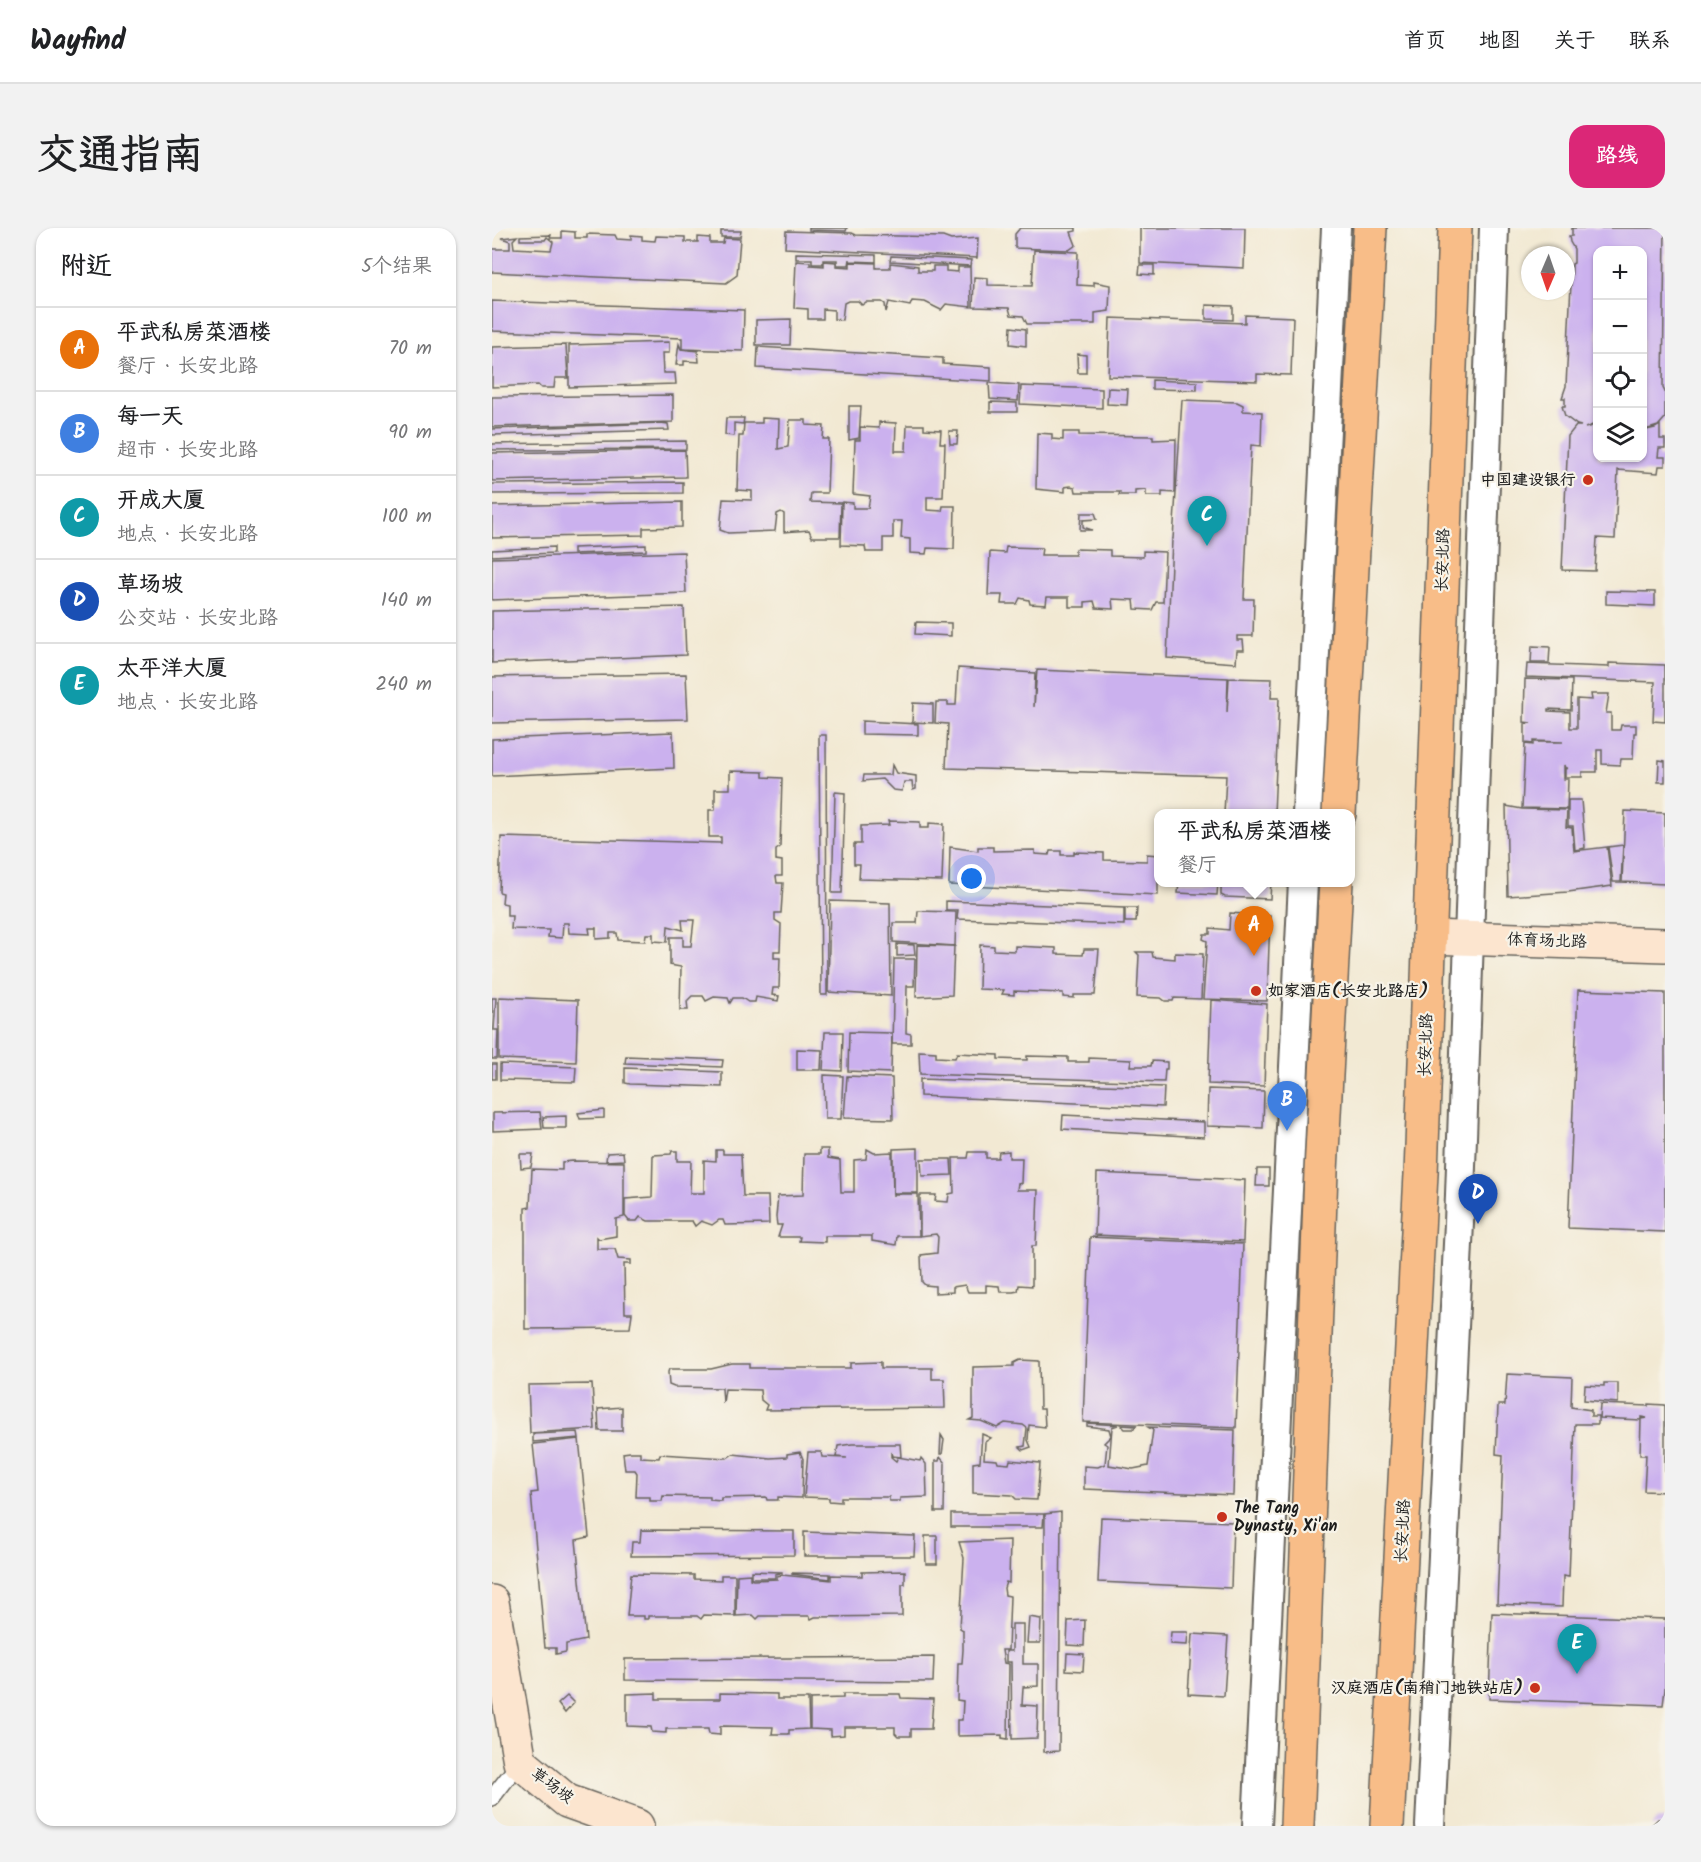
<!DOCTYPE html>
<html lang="zh">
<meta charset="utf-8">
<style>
:root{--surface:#fff;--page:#f2f2f2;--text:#202124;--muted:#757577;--line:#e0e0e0;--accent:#db2777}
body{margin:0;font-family:Kalam,"LXGW WenKai TC",sans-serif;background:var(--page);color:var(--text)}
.controls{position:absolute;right:18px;top:18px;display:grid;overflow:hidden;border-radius:12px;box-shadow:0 2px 4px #0004}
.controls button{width:54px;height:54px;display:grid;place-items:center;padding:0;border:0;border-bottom:2px solid var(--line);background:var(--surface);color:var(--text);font:30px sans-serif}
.compass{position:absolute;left:1029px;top:18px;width:54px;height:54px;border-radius:50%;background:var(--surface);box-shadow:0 2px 4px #0004;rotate:182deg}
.you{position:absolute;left:480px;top:651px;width:21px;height:21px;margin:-15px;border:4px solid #fff;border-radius:50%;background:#1a73e8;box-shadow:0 0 0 9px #1a73e833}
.badge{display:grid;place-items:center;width:39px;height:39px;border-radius:50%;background:var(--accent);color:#fff;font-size:20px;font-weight:700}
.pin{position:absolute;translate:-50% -50px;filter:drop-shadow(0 2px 3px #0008)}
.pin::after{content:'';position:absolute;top:32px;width:21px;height:18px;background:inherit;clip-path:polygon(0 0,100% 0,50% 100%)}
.popup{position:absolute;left:662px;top:581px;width:201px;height:78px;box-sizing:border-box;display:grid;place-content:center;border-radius:12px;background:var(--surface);filter:drop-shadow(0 2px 4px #0005);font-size:20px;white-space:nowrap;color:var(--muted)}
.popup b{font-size:22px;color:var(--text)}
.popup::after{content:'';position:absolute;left:50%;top:100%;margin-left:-12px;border:12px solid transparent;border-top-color:var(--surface)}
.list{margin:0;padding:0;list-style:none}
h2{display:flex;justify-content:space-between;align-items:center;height:78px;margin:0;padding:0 24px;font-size:26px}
h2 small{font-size:20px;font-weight:400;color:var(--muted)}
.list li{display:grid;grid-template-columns:39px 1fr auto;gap:18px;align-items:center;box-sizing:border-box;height:84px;padding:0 24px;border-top:2px solid var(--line)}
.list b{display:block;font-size:22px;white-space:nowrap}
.list p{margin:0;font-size:20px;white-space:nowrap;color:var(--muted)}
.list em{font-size:20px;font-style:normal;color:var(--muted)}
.icon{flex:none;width:33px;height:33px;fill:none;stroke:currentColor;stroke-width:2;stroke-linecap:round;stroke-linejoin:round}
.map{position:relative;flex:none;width:1173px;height:1598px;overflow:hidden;border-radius:18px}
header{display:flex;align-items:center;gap:36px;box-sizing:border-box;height:84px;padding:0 30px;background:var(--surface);border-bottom:2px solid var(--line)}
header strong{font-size:28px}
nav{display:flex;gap:33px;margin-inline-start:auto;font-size:21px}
.intro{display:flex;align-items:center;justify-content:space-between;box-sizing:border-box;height:144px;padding:0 36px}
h1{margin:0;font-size:42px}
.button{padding:15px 27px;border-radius:18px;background:var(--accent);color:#fff;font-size:21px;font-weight:700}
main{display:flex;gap:36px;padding:0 36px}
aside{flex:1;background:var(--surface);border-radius:18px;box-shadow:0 2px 4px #0004}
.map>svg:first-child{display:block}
.building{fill:#cbb1ee}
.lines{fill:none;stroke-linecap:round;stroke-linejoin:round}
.lane-casing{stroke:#67645c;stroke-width:18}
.street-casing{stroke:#67645c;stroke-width:32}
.secondary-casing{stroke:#67645c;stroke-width:36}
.primary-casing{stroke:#67645c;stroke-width:36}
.lane{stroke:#fff;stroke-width:15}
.street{stroke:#fff;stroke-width:28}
.secondary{stroke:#fce5cf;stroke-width:33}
.primary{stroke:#f8bd88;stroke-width:33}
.poi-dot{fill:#c8321e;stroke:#f7f3e8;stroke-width:2}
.labels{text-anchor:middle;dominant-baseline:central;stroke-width:4.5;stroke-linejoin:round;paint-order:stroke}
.poi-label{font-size:16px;font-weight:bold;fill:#1c1c1c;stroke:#f7f3e8;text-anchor:end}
.street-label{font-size:16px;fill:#1c1c1c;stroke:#f7f3e8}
</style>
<header>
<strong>Wayfind</strong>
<nav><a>首页</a><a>地图</a><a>关于</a><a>联系</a></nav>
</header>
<div class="intro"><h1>交通指南</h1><a class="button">路线</a></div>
<main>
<aside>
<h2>附近<small>5个结果</small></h2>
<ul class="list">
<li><span class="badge" style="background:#e8710a">A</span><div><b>平武私房菜酒楼</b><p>餐厅 · 长安北路</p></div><em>70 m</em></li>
<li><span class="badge" style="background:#3f7fe0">B</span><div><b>每一天</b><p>超市 · 长安北路</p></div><em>90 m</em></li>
<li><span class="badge" style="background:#0f9aa8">C</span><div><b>开成大厦</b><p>地点 · 长安北路</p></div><em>100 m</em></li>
<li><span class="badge" style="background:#1a4fb4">D</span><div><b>草场坡</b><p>公交站 · 长安北路</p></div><em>140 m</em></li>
<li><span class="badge" style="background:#0f9aa8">E</span><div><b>太平洋大厦</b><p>地点 · 长安北路</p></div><em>240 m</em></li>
</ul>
</aside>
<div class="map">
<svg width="1173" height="1598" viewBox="0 0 1173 1598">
<rect width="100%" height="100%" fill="#f7f3e8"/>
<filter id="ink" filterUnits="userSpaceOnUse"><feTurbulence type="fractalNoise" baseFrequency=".0167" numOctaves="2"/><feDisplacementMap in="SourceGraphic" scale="12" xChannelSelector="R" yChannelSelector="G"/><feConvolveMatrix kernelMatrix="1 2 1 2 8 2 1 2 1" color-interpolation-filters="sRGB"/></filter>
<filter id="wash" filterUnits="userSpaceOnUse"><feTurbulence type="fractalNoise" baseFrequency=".008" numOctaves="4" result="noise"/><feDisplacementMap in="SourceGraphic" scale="24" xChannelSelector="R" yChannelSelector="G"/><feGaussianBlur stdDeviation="1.35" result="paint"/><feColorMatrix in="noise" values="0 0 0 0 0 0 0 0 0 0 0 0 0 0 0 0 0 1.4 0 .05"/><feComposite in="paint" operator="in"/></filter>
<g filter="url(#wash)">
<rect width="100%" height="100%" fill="#f2e9d3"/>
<g id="blocks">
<g class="building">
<path d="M317,0H355L354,3L317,2Z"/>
<path d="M528,0H584V3L579,4L584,17L577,22L523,20V6Z"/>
<path d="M648,0H753L752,40L648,35Z"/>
<path d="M1080,0H1173L1171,160L1173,164V190L1166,198L1150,203V199L1155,198H1150V22H1106V195L1093,200L1106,196V230H1150V203L1163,200L1168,197V211H1173V220H1167L1166,229H1173V238H1167L1166,245L1126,242L1123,311L1105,310L1103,343L1070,342L1076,208L1084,198H1089L1085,197L1073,188L1070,178H1073V170H1070L1074,158L1080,36L1082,35V21L1078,14L1077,8H1080Z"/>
<path d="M70,3L83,4V10H95V6L123,7L125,11L139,12V7L150,8V12L163,13L164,8L193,9V14H206V9L218,10V15H231L232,10L248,11L245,47L234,55L0,44V21H18V13L10,10L25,8L21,12L22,20L59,22L61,14L55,9L53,12H28V8L59,7L58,10H70Z"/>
<path d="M229,3H249L248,9H229Z"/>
<path d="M294,3L360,5L364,7L451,9L459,12L486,10L485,30L293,20Z"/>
<path d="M542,22L586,24L585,57L602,58V54L618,57L617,83L603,85V96H535L531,88L519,87L517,80L481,79L482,49L496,50V57L540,58Z"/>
<path d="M304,25L384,27V34L358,33V31L357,37H345V32H331V36H320V31H304Z"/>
<path d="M399,28L479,32L478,38L398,33Z"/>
<path d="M304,33L318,34V37L332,38V33L344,34V38L358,39V34L384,35V40H398V35L426,38V43H441V38H454V43L466,44V39H478L479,79L454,76L449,82L433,74L420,73L418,78L397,74L394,84L393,76L390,74H374L370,77L366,73H356L352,75L350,92L342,91V82L331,81V91H316V81L302,80Z"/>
<path d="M648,37H662V47L647,46Z"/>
<path d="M0,73L252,82L251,123L190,121V110L0,103Z"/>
<path d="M714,77L741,78V92L714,91Z"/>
<path d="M753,87L801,89L799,147L765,146V153L616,148L618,90L753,95Z"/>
<path d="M299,91L298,117H264V92Z"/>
<path d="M519,99L534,101V118L518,116Z"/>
<path d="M177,114V125H170L171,145H183L184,156L77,159V117Z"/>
<path d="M187,116L189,121L206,123L207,134L192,133V137H184Z"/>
<path d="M74,117L76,150H63L62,160H49L46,157L0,159V119Z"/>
<path d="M266,119L451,130V136L499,139V153L265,140Z"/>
<path d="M585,126L594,127V145H586Z"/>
<path d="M660,152L705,154V162L660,161Z"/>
<path d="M497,155L527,157L526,173L498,171Z"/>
<path d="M529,158L610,161V180L528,176Z"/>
<path d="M616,160L636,161L635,177L615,176Z"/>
<path d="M181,167V194L0,199V169Z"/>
<path d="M690,172L745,174L751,177V183L770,184L769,218L759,217L752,371H762L761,408H745V412H751L752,422H745L744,435L675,430L680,311H681Z"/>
<path d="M498,174L525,175V184H498Z"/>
<path d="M357,178H369L367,210L357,212Z"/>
<path d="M234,190H252L251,196L242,195V208L233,207Z"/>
<path d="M270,190L287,191L286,221L296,219L298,192H314V197L332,198L331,211H337L335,265H319L318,274L349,275L348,309H320L317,302L292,304V286L289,284L285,286L283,303L236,305L228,302L231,271L260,272V263L245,262L247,208H251L252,195H270Z"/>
<path d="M387,194L404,195L403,223H414L415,197H432V201L449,202L448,215H453L451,269H435V282L450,283L451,278H463L462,321L435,320L434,326L418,325V311L409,310L410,293H401V310H391V324H374L373,318L349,317L350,274L361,275V280H376L378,268L361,266L363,212H368V199L387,200Z"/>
<path d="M169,195L176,196L177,202L0,207V201Z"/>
<path d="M457,203H466L465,216H458Z"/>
<path d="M571,204H587V207L661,208V212L684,211L683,265L670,264V268H654V262L643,263V267H627L628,264H584L583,259L579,258L573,259V264L544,261L545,205L560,206V211L571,212Z"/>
<path d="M194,213V221L0,222V216Z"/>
<path d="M193,222L194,249L0,253V225Z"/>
<path d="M191,254V265L0,266V256Z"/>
<path d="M190,274V299L151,300V307L0,310V278Z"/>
<path d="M589,285H603L605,291L591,292V299L600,302H588Z"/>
<path d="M154,317V323L81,326V320Z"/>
<path d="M62,319V325L0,328V322Z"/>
<path d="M514,319L550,320L549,327H583V321L618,322V328L651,329V323L673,324L671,374H664L660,382L643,381L642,372L620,371L621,381L604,380L602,373L593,374V379H577V369H555L554,377L538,376L537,372L528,370L525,376H509L510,367H496L498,324L513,325Z"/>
<path d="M192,324L194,365L0,372V330Z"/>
<path d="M1114,363L1163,364V378L1114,376Z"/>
<path d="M192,379L194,427L0,435V383Z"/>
<path d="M424,394L459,395V408L423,406Z"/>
<path d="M1040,418L1058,419L1057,435H1039Z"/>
<path d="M1117,435L1173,437V494L1161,493L1163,454L1034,449L1035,436L1117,439Z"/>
<path d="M466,440L543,445L542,479L545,442L736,450L735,485L737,450L780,451L779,470H787L782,586H732L734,548L454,540L456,496L443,495L444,474H456V477H464Z"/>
<path d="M194,446L196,491L0,495V449Z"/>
<path d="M1033,451L1080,452L1079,482L1056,481V483L1078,484V500H1085V471L1100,472L1099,466H1117L1114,485H1119V502H1128L1129,497H1144V505H1142L1141,531H1129L1128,537L1110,536V522H1105V544H1090V549H1073V541L1076,540H1073L1072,537V551H1076L1075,581L1030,580L1033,516L1041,517V514H1071L1041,513V516L1033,515V496L1039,495L1032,494Z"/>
<path d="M421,475L441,476V495L420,494Z"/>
<path d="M370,493L426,496V507L370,506Z"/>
<path d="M181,504L182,540L0,548V511Z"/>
<path d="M327,507H334L335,767H329Z"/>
<path d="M1167,532L1173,533V554H1166Z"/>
<path d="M400,537L404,545L424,548V561L421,562L420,554H412L410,563L401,562L390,551L371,553L372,547H399Z"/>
<path d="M238,543L271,544V549L290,550L288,619L284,622V632L290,633V648H284L285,655H291L289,685H283V692L289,696L288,723H282V730H288L287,760H281L280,767L287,768L286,773L264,769L263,774H256L250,770H241L238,775L236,770L222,769L214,773L211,768H200L195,773L196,782H188L189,739L178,737V709H191V718H199L202,692H190L191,702L176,698L175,714L161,713V706H154L153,713L126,712L125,705H118V710L104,711V700H97L98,706L77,705L76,695H71L70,710L56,709L57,702L19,701L20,688H15V676L10,675L11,665L7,664L9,609L229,615V609H217V582H223V561H238Z"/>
<path d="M343,564L353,565L350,665H340Z"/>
<path d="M1076,572H1089L1093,620L1083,622L1081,598H1076Z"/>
<path d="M1014,578L1030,581L1075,582L1074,599L1080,600L1082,623L1115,619L1120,658L1076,664L1016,668Z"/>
<path d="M1133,583L1173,585V656L1130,654Z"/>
<path d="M396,593L428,594V600H437V595L452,596L450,653L367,651L368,636H362V616H369V598L397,597Z"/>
<path d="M1131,617L1129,654H1121L1116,619Z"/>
<path d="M458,619L486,623V619H501V623L543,622V626L557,627L558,623H569V627H582V624L612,625V632L655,633V626L666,627V667L457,657Z"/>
<path d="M687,654H726L725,667L686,665Z"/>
<path d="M729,654H779L778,671L733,669L729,667Z"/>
<path d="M338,673L398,675L399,768L336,764Z"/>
<path d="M454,673L632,680V697L465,691L466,682H454Z"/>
<path d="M633,680H645L644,694H633Z"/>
<path d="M426,683L464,684L463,718L401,714V695H425Z"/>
<path d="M738,685L778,688L775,773L711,771L715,713L711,711L712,706H718V700L737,702Z"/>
<path d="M405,716L422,717L423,727L405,728Z"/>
<path d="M425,717L462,718L460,767L424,769Z"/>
<path d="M488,717L502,718V722L523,723V718L564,720V726L591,727L592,721H607L603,767H582V770L571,769V765L522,763V767L510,766L512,762L487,761Z"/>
<path d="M644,724H660L661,729L683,731V725L711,726L709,771L682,770L681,773H673L669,770L645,769L647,727Z"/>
<path d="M402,731H423L422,758H415L414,805L419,806V816H400Z"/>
<path d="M1086,762L1173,765V1004L1076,1000Z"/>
<path d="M7,769L86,772L84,834L7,831Z"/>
<path d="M0,770H4L2,802H6L5,831H0Z"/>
<path d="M719,772L775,776L772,858L716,856Z"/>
<path d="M333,804H351L350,843L331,842Z"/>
<path d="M357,804L400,805L399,845L356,843Z"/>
<path d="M305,821L330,822L329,842H305Z"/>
<path d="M427,823L444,824V829L463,830L465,825L506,827V831L535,832V828L576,829V834H597V830L639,832L638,838H659L660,833L675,834V841H673L672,854L428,846Z"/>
<path d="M134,828L231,832L230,839L133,835Z"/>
<rect x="0" y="836" width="4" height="15"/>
<path d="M8,836L84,839L83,854L8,852Z"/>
<path d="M133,840L230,844V859L138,856L133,855Z"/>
<path d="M332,847L351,848L349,891H333Z"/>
<path d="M355,848L400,850L401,891L352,890Z"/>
<path d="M428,851L672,859L671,879L428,868Z"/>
<path d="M716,861L772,863L771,900L715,898Z"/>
<path d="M112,882V890L88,891L86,885Z"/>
<path d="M48,884L50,901L1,903V885Z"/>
<path d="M571,887L712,894V909L570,901Z"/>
<path d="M74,888V900H52L51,889Z"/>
<path d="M426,920V965H401V921Z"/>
<path d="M328,921H336V930L348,932L349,964H362V932L374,931L375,921L382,925L400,924L401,969V966H426L427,1008H405L404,1017L380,1013V1008H333V1014L307,1013L308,1009H286L290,997H285L284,989L286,968L311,967L312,926H328Z"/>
<path d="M224,922H231V926H249L251,968H276L277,996L233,997L231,992H227L220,997L209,993L203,998L200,993H156L148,989L145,993H137L133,988V971L160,969L161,927L179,926L180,923H185V933H199L198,965H212V932L224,933Z"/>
<path d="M517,923V930H530L529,956L526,955L525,962H546L544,1018H540V1058L527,1057L526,1063L521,1064H508L507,1058L494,1057V1064H476L473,1057L461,1059V1064L443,1065V1058L433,1057L430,1054L429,1027L445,1025L446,1009L444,1006L428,1008V967H444L443,973L456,974L457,966L462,965L461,930H476L477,924H494V930H506L507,924Z"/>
<path d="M131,924L132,932L114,933L115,925Z"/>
<path d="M28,926H41L39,939L29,940Z"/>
<path d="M429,931H459L460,947L430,948Z"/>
<path d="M81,933L132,934V989L124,991V1008L107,1011L105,1009V1021H123L126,1031L139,1032V1036H132L133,1085H140L138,1100L33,1101V980L38,979L40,941L70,942V934Z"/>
<path d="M765,941H777V958H764Z"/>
<path d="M605,945L753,952L751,1014L603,1007Z"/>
<path d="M598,1009L751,1016L744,1200L591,1194Z"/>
<path d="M528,1132L547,1133L548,1181H552L553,1199L537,1197L536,1212L539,1219L531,1222L528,1219L533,1218L535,1200L531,1197L513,1195L505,1200L489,1193L477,1192L481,1190V1139L522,1138V1135Z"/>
<path d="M389,1134V1140H440V1151H452L453,1180L273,1182L275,1177L269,1172L268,1162L233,1161L231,1175L230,1160L182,1159L177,1157L176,1144L177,1141H219L240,1136H258V1140H359V1135Z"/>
<path d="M1015,1146L1080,1149L1079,1179L1099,1182V1188H1106V1196H1083L1077,1349L1071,1348L1070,1379L1005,1376L1011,1227L1004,1226L1006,1177H1013Z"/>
<path d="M1112,1155H1126V1175L1092,1172L1093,1157L1112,1158Z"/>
<path d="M100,1156L103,1201L38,1205L36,1157Z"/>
<path d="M1108,1176L1156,1178V1176L1173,1177V1264L1152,1263L1154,1227H1148L1149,1191L1155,1190L1149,1189V1192L1107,1190Z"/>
<path d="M130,1179V1203H107L106,1181Z"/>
<path d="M595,1195L626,1197L620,1199L617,1237L641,1241L656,1238L661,1202L656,1199L743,1202L741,1267L592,1261V1238L606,1239L613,1236L615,1217L612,1215L619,1208L617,1201L595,1198Z"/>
<path d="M629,1197L644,1198L641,1201H633Z"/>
<path d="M86,1204L87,1210L41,1214V1206Z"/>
<path d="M490,1206L499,1210L493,1214L492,1231L505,1232L506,1235L517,1236L518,1232L548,1235L545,1272L524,1271L520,1267L481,1265V1235L488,1234Z"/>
<path d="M449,1207L452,1212L450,1226H448Z"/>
<path d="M87,1211L97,1309L84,1312L94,1412L74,1416V1424L64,1426V1420H53L39,1265L46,1264L41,1216Z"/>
<path d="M360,1216H408L409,1229L400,1228L399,1224V1229L404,1233L406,1229L428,1233L429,1230L434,1236L435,1269L408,1270V1273H397V1269H349V1274L337,1273V1270L312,1269L316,1224H329L330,1229L355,1230L344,1229L346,1218Z"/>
<path d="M138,1224H148V1229L167,1230L168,1226L235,1230L241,1226L278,1230L295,1229V1226L308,1224L311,1231L310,1270L286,1269V1272H275L274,1269L229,1270V1273L218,1272V1269L171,1268L170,1273H158V1269H144L145,1245L143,1242H133L131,1225Z"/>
<path d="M448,1229L453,1235L452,1284H443V1233H447Z"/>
<path d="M569,1284L567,1523L552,1524L553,1286Z"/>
<path d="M459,1286H552L551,1299H459Z"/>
<path d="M609,1289L741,1294L739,1360L606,1354Z"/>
<path d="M149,1302L302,1303V1327L139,1328L140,1314H148Z"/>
<path d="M312,1304L423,1308L422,1328H312Z"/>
<path d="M433,1308H445V1336H434Z"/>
<path d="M518,1312L517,1355L514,1354L512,1360L513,1367L518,1368L516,1422H510L512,1435L517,1436L516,1511L510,1510V1507L465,1508V1492H470L471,1473L465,1472L466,1435H470L471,1422V1402L468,1400L472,1330L467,1314Z"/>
<path d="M259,1343L290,1344V1345L283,1346V1350H259Z"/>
<path d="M413,1343V1356H410V1388L323,1389L319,1391L317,1388H268L265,1391L261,1387L244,1388L245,1347L258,1346V1351L261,1352L285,1351V1348L290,1347L339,1352V1347L370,1348V1344Z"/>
<path d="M300,1345L338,1346V1351L300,1346Z"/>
<path d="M139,1346L202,1347V1351L229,1352V1347H243V1388L212,1387L209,1391L205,1388H156V1391H152V1388H135Z"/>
<path d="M1000,1385L1173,1391V1461L1171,1477L997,1471Z"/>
<path d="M537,1389L549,1391L548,1415H535Z"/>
<path d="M593,1392L592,1418L575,1417L576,1393Z"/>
<path d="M520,1396H531V1436H546V1458L531,1459L530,1477L546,1478L545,1510L520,1511L519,1434H514V1423H520Z"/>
<path d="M679,1404H696L695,1417L678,1416Z"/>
<path d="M700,1406L736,1408L732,1468L696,1466Z"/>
<path d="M575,1425L592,1426L591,1443L574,1442Z"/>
<path d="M442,1429L441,1454L133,1452V1431Z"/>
<path d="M164,1465V1471H228V1465L285,1466V1471H316L317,1501L297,1502V1506H280L281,1499L231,1498L228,1499V1507L217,1506L216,1501H174V1505L160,1504L159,1499L135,1498V1466Z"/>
<path d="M351,1466H408L409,1470L441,1471L439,1501H419V1508H406L403,1505V1499H352V1507L339,1508V1502L318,1501V1471L351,1470Z"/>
<path d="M75,1468L82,1475L73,1485L66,1476Z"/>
<path d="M1166,1591H1173V1598H1159Z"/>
</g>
</g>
</g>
<g filter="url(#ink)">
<use href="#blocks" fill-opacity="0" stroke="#67645c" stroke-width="1.5"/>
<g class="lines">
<defs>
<path id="lane" d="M0,1570L28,1534"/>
<g id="street">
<path d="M815,586L844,0"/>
<path d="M765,1598L811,654"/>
<path d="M938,1598L967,995L1002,0"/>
</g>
<g id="secondary">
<path d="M937,709L1173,717"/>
<path d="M0,1374L28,1534L75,1573L145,1598"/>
</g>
<g id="primary">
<path d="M847,586L878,0"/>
<path d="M805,1598L829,944L844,654"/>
<path d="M895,1598L929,946L963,0"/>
</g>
</defs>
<use href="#lane" class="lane-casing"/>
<use href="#street" class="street-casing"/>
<use href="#secondary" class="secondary-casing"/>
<use href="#primary" class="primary-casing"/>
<use href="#lane" class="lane"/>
<use href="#street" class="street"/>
<use href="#secondary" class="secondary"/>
<use href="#primary" class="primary"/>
</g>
</g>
<g class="poi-dot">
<circle cx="1096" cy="252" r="6"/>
<circle cx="764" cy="763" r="6"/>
<circle cx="730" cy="1289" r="6"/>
<circle cx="1043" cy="1460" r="6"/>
</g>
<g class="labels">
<g class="poi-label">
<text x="1084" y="252">中国建设银行</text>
<text x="776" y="763" text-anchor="start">如家酒店(长安北路店)</text>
<text x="742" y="1280" text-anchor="start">The Tang<tspan x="742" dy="18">Dynasty, Xi'an</tspan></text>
<text x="1031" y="1460">汉庭酒店(南稍门地铁站店)</text>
</g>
<g class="street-label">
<text transform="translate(951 332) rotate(-88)">长安北路</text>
<text transform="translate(1055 713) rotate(2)">体育场北路</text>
<text transform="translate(934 817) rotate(-88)">长安北路</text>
<text transform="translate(911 1303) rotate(-87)">长安北路</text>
<text transform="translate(60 1558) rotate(36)">草场坡</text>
</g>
</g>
</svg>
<div class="controls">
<button>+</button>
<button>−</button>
<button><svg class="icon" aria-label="locate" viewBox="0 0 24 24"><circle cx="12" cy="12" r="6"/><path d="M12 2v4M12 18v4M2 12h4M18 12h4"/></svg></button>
<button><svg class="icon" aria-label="layers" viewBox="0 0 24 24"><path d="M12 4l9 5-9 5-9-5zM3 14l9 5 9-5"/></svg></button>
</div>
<svg class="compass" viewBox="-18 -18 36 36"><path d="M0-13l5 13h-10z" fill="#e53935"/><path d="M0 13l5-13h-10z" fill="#757577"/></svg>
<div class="you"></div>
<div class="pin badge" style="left:762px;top:728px;background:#e8710a">A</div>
<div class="popup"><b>平武私房菜酒楼</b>餐厅</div>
<div class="pin badge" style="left:795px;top:903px;background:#3f7fe0">B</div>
<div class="pin badge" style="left:715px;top:318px;background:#0f9aa8">C</div>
<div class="pin badge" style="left:986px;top:996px;background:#1a4fb4">D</div>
<div class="pin badge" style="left:1085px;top:1446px;background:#0f9aa8">E</div>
</div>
</main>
